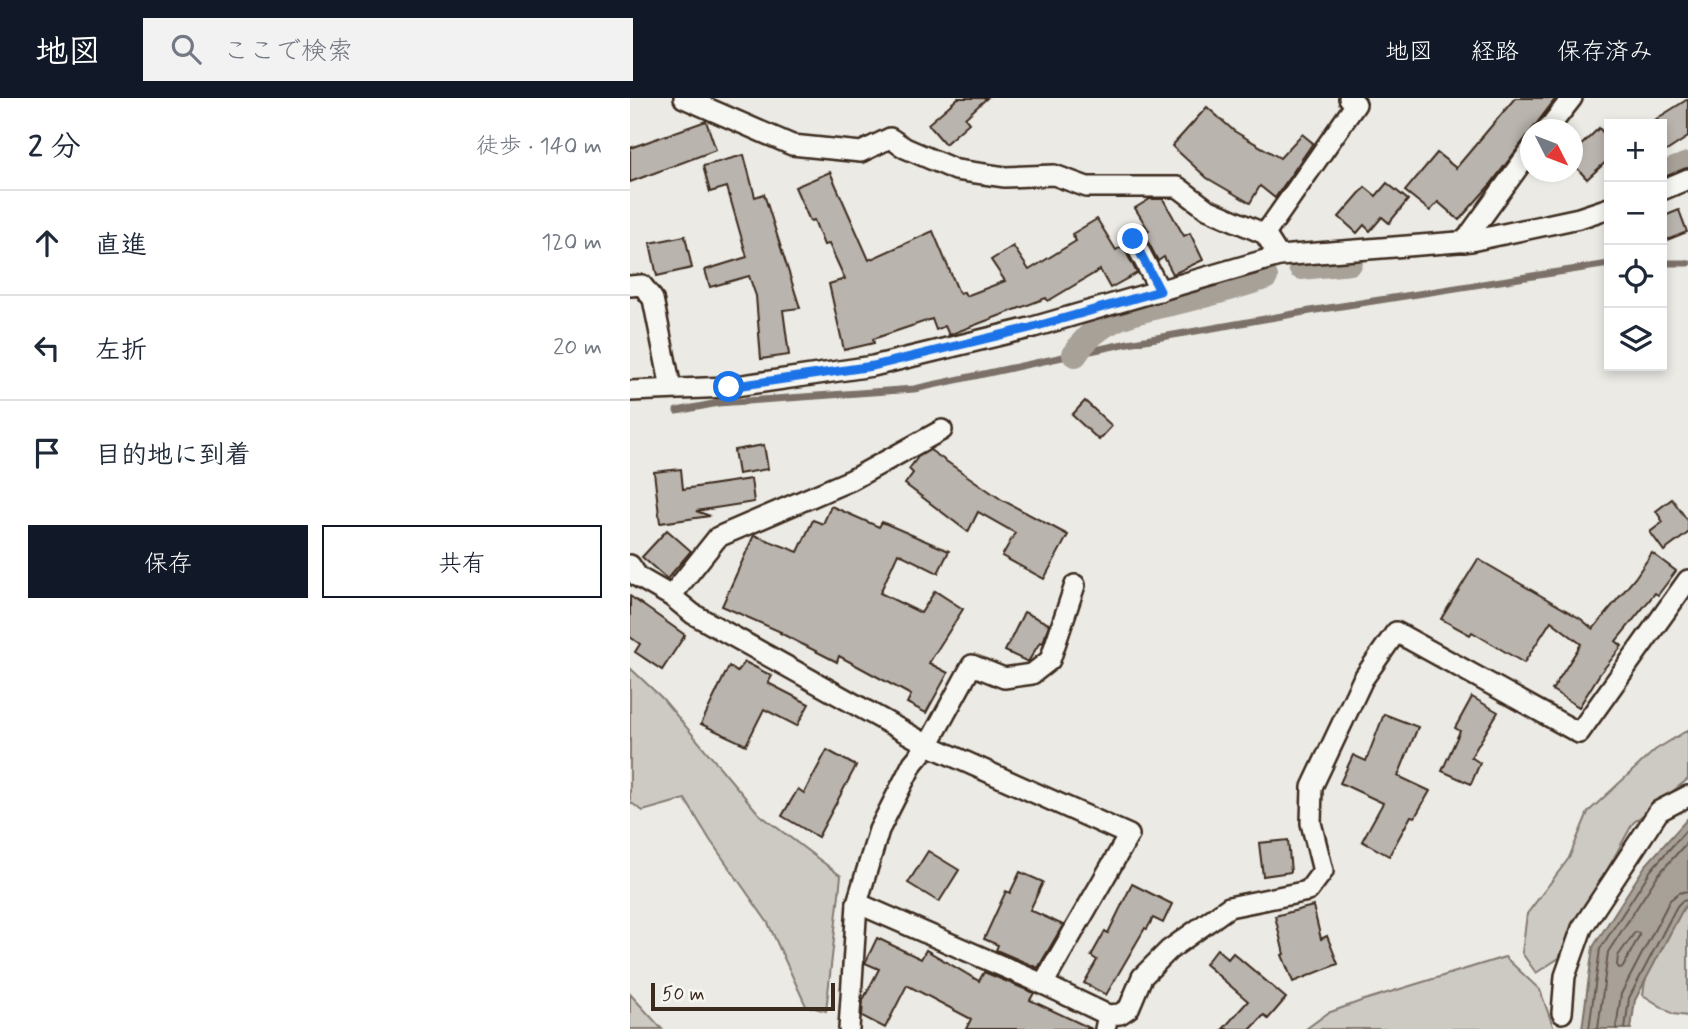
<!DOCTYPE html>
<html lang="ja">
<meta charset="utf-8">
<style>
:root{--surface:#fff;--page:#f2f2f3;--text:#1f2937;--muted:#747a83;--line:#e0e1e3;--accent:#111827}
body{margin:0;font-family:Mynerve,"Klee One",sans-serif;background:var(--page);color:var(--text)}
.controls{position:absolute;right:21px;top:21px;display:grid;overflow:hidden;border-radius:0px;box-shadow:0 4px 10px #0003}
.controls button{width:63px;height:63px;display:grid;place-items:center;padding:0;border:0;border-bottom:2px solid var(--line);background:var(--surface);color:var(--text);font:35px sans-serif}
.compass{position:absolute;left:890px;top:21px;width:63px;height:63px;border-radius:50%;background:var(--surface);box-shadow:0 4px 10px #0003;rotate:132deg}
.scale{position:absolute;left:21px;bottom:18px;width:184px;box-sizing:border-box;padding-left:7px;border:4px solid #3b2a1e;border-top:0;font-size:19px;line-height:24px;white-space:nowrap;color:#3b2a1e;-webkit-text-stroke:5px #f6f6f2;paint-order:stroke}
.stop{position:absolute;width:21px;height:21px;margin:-16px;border:5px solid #1a73e8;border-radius:50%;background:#fff}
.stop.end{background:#1a73e8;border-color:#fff;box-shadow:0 2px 7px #0008}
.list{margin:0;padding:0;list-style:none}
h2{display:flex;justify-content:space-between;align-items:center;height:91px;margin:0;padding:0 28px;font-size:30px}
h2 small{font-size:23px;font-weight:400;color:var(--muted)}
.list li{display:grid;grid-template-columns:46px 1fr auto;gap:21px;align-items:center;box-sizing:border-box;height:105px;padding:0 28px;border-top:2px solid var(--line)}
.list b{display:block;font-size:26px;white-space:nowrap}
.list em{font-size:23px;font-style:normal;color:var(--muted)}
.actions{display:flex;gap:14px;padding:21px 28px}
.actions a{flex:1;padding:16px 0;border:2px solid var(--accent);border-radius:0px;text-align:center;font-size:24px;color:var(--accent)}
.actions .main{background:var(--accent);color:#fff}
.icon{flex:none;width:38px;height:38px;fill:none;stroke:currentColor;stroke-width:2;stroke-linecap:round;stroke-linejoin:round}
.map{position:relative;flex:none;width:1058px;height:931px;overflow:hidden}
header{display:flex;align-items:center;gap:42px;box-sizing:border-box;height:98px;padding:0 35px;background:var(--accent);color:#fff}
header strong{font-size:33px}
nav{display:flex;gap:38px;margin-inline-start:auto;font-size:24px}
.search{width:490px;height:63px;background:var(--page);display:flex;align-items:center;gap:18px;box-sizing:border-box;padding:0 24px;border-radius:0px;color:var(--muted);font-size:26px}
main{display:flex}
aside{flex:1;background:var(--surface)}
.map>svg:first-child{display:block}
.green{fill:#cdcac4;stroke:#847a71;stroke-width:2}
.water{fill:#a8a198;stroke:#7c7167;stroke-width:2}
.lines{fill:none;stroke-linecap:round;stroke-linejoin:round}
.shore{stroke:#675a4f;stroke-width:2}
.stream{stroke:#7c7167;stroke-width:7}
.canal{stroke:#a8a198;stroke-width:26}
.building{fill:#bab4ae;stroke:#3b2a1e;stroke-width:2}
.street-casing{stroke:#3b2a1e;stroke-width:24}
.street{stroke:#f6f6f2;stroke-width:19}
.route{stroke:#1a73e8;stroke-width:9}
</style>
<header>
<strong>地図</strong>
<div class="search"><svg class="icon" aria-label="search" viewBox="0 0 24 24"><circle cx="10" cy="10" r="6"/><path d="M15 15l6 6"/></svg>ここで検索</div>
<nav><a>地図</a><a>経路</a><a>保存済み</a></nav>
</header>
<main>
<aside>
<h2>2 分<small>徒歩 · 140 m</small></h2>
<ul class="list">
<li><svg class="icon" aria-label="ahead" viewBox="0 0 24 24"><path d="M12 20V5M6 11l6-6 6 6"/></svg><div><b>直進</b></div><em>120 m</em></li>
<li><svg class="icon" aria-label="left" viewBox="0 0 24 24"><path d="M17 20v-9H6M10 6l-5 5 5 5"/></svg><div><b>左折</b></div><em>20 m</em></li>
<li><svg class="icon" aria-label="arrive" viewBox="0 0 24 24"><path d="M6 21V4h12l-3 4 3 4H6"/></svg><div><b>目的地に到着</b></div></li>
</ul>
<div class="actions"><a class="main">保存</a><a>共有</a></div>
</aside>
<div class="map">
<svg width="1058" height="931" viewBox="0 0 1058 931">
<rect width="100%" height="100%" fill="#ebeae5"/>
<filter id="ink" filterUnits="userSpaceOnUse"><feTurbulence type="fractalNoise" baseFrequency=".0143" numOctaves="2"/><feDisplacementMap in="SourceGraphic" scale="14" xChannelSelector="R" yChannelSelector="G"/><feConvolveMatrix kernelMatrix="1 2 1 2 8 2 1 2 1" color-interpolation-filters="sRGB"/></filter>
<g filter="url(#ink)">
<g class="green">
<path d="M0,570L32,600L129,716L211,778L196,913L176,908L138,825L80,742L55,701L13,713L0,704Z"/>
<path d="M1058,632V681L1003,725L929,860L906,875L892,855L897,816L939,760L958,714L1025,652Z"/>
<path d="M1058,789V918L1043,916L1013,897L1019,853Z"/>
<path d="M875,859L910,892L924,931H676L698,915L731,903Z"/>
<path d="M0,896L32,931H0Z"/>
</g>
<path class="water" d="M1058,720V806L1053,811L1005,902L1001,931H952L963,849L1015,768Z"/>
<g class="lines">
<g class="shore">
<path d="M1005,834L1009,835V838L993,869L989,870L987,867L988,858Z"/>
<path d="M959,931L970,851L1021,772L1058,730"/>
<path d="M968,931L978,854L1028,777L1058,743"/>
<path d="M986,931L991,896L1040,802L1049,795L1058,793"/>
<path d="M995,931L999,900L1047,808L1052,803L1058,802"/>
</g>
<g class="stream">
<path d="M1032,165H1058"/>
<path d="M47,313L88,305L284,291L498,245L686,212L979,166"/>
</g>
<g class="canal">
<path d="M1032,77L1058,67"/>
<path d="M671,169L720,164"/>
<path d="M445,256C472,213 517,212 562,200C587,194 611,187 635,179"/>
</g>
</g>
<g class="building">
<path d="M328,0H357L335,20L339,25L315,46L298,26Z"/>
<path d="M885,0H926L860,87L829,122L808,104L800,113L775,93L807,55L826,70Z"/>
<path d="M1058,1V39L1032,56V26L1026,21Z"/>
<path d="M577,9L604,33L650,60L672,36L683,45L645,100L630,88L620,105L577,80L542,48Z"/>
<path d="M76,23L86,52L0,84V50Z"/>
<path d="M969,30L979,41V61L957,81L943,66L949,61L943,55Z"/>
<path d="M114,57L125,99L134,96L170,210L153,212L159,257L131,261L126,198L119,178L80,189L75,172L117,159L97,89L80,94L73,68Z"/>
<path d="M200,74L239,162L303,133L329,195L334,194L336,198L375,183L361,162L383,148L399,172L446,143L442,136L467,121L486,152L493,148L507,175L480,190L470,172L418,203L416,200L319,237L315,228L306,232L302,221L243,241L244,245L214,252L199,186L215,181L199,146L194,147L184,122L180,123L165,89Z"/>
<path d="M757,85L778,102L759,125L752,119L740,133L734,127L727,135L709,119L735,89L746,98Z"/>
<path d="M520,101H533L554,138L560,135L573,162L543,176L534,159L528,163L514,136L519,133L505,110Z"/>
<path d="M1049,112L1057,134L1032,144V119Z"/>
<path d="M55,138L62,170L27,178L20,145Z"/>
<path d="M455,303L482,328L469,342L442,317Z"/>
<path d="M134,347L138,371L108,376L104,352Z"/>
<path d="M300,352L372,402L438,437L414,481L372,458L385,435L348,414L338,434L275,386L283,375L279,371L288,359Z"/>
<path d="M51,371L53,391L121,381L124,404L66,413L80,418L30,425L24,374Z"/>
<path d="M1042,401L1058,423V435L1034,453L1020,434L1033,424L1026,413Z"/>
<path d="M201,408L249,429L252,424L319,453L308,475L268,455L250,495L291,515L305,493L333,511L299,565L318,575L296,615L277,605L281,597L209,558L207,564L150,535L151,534L92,508L124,437L168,454L183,422L193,426Z"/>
<path d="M37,432L61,453L37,481L12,459Z"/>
<path d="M1022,455L1046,473L1028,497L1025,495L986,543L992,548L969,577L949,609L922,592L951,546L921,523L894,565L842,534L840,537L811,521L848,461L951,521L963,531L1005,480Z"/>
<path d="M0,498L55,537L32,572L5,554L10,546L0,539Z"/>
<path d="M394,514L419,526L413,545L410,544L398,564L375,553Z"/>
<path d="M115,564L142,578L138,585L179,606L167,628L134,611L116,647L71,626L99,568L107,574Z"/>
<path d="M842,599L868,614L841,659L850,665L841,686L812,673L830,633L825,630Z"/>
<path d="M754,616L788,629L768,678L800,693L785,719L781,718L759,758L732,743L753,705L710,685L723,657L736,663Z"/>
<path d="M197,652L226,668L188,739L152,718L168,691L174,695Z"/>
<path d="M658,742L661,774L633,778L629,745Z"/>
<path d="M298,753L329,772L309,804L278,785Z"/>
<path d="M390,774L413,784L400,812L433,827L408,870L366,852L368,847L354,841L376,793L380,795Z"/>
<path d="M502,786L542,806L533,825L523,820L517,831L515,830L476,897L454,885L467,862L461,858L475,833L478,835Z"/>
<path d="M683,808L691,841L697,838L708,866L663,884L652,857L654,856L645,818Z"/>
<path d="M247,840L291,861L296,852L349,883L354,874L404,895L400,902L462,931H336L341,921L277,887L255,930L232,918L233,902L249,871L235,865Z"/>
<path d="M587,851L598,861L603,855L656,900L638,921L634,917L621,931H593L618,903L575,866Z"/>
</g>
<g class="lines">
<defs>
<g id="street">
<path d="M54,0L162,47L231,54L260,40L275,50L326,72L375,79L424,77L457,89H548L577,111L635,136L649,158"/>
<path d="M917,32L942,0"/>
<path d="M1032,92L1058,81"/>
<path d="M635,136L726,6L719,0"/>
<path d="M503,141L530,193"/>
<path d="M834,144L900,53"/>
<path d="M0,188L12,187L23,201L41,290"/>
<path d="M0,293L99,289L243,268L400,230L649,158L841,143L949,120L979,110"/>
<path d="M0,467L8,479L41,498L63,516L298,647L499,737L413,886"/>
<path d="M41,498L88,439L221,382L312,332"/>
<path d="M227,805L413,886L478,917L475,931"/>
<path d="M932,915L935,878L952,830L1029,713L1058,698"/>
<path d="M478,917L490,916L499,910L512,879L539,852L599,809L678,793L693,773L681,725L682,689L733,581L766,534L949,635L1058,482"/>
<path d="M219,931L227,805L249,732L283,665L298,647L342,567L374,580L402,576L420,562L445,487"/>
</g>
</defs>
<use href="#street" class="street-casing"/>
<use href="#street" class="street"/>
</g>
</g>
<g class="lines" filter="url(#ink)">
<path class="route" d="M99,289L243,268L400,230L530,193L503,141"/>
</g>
</svg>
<div class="controls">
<button>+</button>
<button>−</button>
<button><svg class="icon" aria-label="locate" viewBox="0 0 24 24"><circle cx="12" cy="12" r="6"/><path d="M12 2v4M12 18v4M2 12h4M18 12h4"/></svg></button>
<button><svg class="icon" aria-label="layers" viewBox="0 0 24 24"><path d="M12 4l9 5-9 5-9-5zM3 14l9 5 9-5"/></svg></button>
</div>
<svg class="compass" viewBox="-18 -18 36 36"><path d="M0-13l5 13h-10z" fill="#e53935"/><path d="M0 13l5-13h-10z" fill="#747a83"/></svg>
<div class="scale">50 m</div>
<div class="stop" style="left:99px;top:289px"></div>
<div class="stop end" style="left:503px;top:141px"></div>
</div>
</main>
